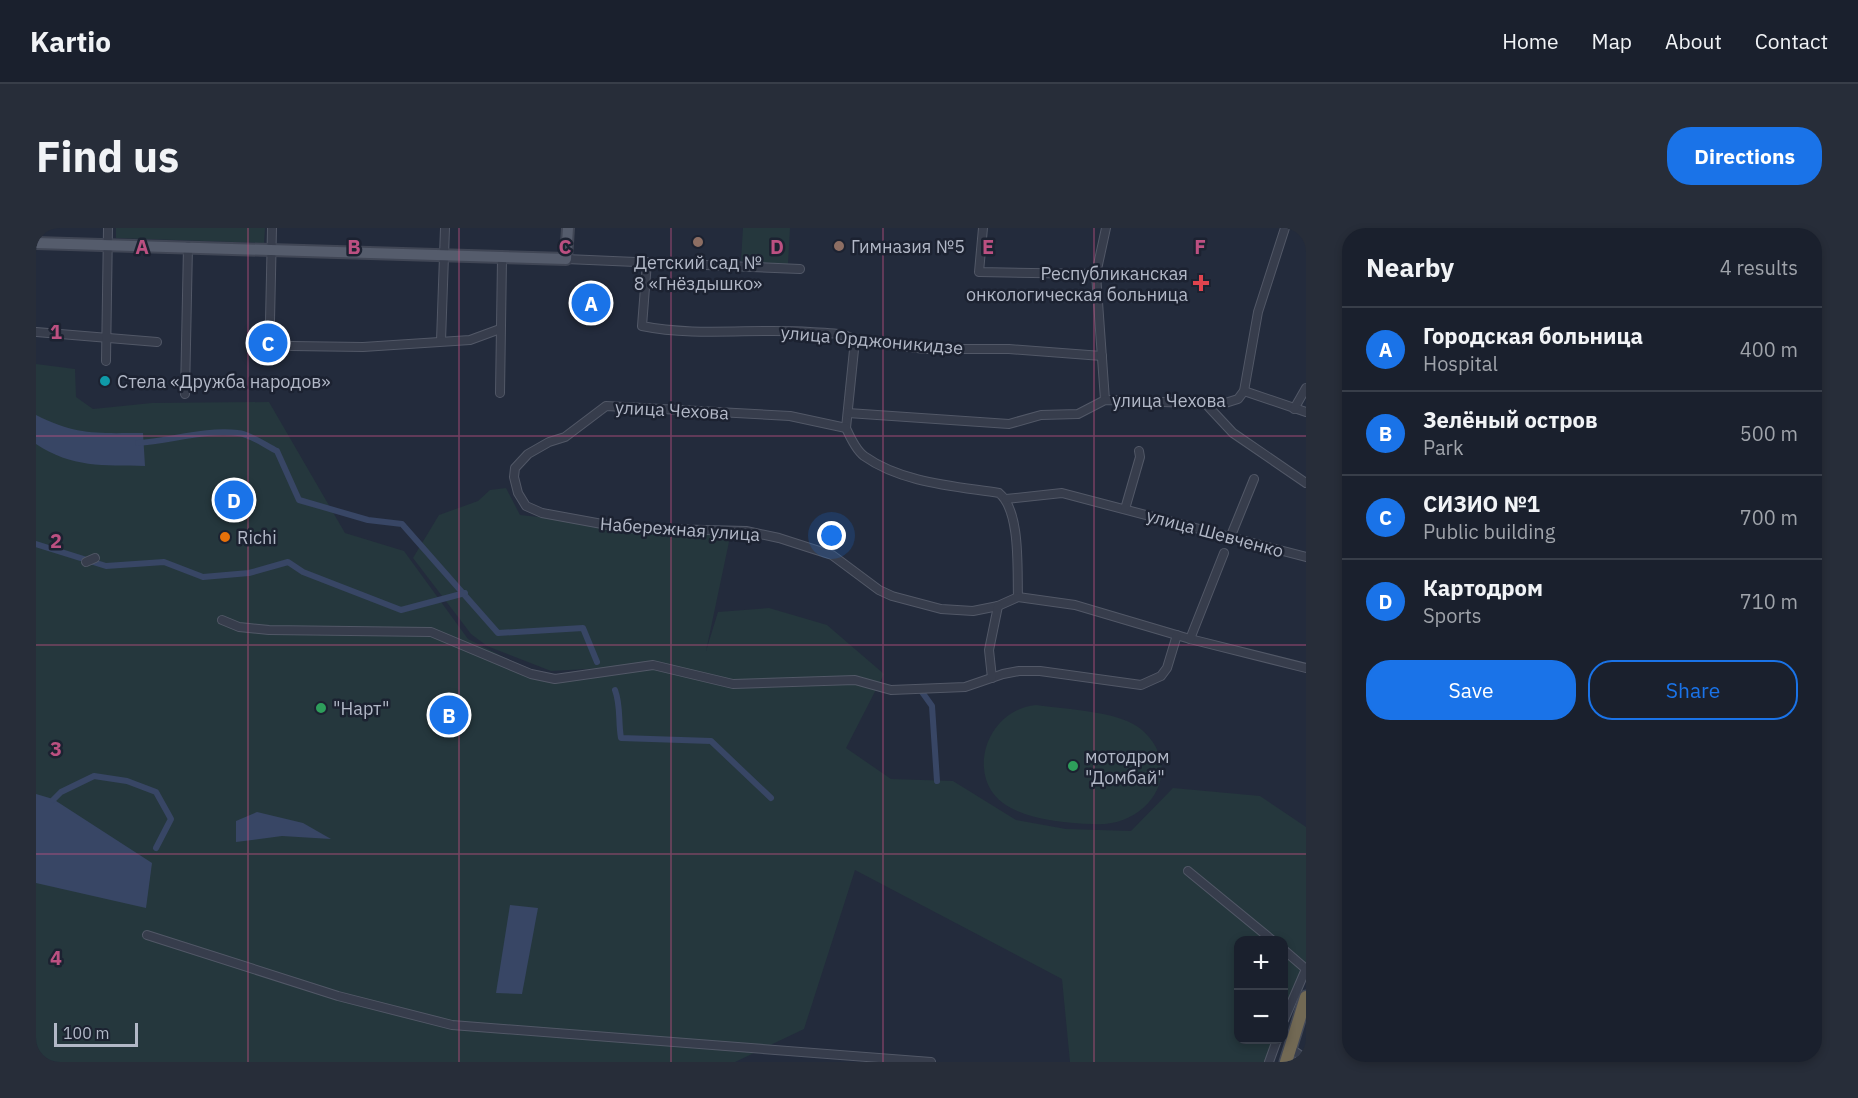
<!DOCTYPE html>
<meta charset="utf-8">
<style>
:root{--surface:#1a202d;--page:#272d39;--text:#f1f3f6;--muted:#9fa3aa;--line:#383e49;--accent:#1a73e8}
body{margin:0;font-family:"IBM Plex Sans",sans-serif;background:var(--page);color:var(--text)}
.controls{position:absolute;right:18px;bottom:18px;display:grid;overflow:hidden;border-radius:12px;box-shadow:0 3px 9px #0003}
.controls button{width:54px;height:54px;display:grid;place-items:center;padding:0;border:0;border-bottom:2px solid var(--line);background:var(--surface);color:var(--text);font:30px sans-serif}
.scale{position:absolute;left:18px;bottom:15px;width:84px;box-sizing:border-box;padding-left:6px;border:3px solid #b2b8c7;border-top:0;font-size:16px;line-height:21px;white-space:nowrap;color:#b2b8c7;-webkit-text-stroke:4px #1c2231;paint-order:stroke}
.you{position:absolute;left:796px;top:308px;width:21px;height:21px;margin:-15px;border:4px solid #fff;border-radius:50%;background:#1a73e8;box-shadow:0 0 0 9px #1a73e833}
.badge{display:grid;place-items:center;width:39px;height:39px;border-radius:50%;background:var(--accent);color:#fff;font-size:20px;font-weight:700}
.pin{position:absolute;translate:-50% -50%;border:3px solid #fff;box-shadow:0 2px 6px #0006}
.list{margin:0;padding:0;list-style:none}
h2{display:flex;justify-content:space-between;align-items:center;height:78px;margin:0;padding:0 24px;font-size:26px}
h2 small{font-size:20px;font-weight:400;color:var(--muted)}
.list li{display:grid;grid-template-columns:39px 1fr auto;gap:18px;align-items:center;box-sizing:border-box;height:84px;padding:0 24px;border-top:2px solid var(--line)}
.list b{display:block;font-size:22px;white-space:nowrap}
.list p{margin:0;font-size:20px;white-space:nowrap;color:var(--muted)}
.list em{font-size:20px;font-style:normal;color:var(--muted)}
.actions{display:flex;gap:12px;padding:18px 24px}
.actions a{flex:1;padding:14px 0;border:2px solid var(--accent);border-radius:24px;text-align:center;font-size:21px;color:var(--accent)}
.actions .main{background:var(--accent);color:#fff}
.map{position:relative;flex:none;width:1270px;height:834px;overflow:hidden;border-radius:24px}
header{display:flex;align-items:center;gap:36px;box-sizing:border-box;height:84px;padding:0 30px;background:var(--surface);border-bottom:2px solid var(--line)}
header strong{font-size:28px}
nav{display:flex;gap:33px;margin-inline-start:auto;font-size:21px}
.intro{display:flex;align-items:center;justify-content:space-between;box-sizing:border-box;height:144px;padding:0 36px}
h1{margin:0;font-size:42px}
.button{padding:15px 27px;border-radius:24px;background:var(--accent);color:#fff;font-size:21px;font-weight:700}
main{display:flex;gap:36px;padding:0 36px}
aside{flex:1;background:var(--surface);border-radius:24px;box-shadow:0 3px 9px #0003}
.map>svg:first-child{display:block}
.green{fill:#25373d}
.water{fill:#384665}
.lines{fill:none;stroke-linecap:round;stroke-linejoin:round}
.canal{stroke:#384665;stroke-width:6}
.minor-casing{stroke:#525867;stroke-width:10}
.major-casing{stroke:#404655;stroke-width:14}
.highway-casing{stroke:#424857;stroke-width:15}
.minor{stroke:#373d4c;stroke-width:8}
.major{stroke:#555c6c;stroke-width:10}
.highway{stroke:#726954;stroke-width:12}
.grid{fill:none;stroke:#bc5081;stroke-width:1.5;stroke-opacity:0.55}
.education-dot{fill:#8d6e63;stroke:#1c2231;stroke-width:2}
.health-dot{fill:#e0444e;stroke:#1c2231;stroke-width:2}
.culture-dot{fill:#0f9aa8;stroke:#1c2231;stroke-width:2}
.food-dot{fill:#e8710a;stroke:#1c2231;stroke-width:2}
.leisure-dot{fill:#2e9e5b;stroke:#1c2231;stroke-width:2}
.labels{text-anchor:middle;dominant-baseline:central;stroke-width:5;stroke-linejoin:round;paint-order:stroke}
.poi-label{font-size:18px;fill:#b2b8c7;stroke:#1c2231;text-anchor:start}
.street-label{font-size:18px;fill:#b2b8c7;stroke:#1c2231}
.grid-label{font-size:20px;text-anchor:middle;font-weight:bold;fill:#bc5081;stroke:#1c2231;stroke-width:5;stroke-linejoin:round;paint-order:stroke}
</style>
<header>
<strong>Kartio</strong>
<nav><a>Home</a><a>Map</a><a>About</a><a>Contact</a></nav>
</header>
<div class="intro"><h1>Find us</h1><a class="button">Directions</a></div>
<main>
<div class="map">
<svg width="1270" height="834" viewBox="0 0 1270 834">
<rect width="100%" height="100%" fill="#232b3c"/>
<g class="green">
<path d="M80,0H229L228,15L80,10Z"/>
<path d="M707,0H754L752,36L705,33Z"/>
<path d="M0,136L39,141L40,169L57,181L116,175L233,174L309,305L368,323L432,411L517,454L605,438L515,443L451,418L435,406L377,330L403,287L442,273L454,262L470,260L484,287L694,309L670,423L682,384L733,380L791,397L848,446L810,520L855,551L917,553L980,592L1030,601L1095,603L1137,560L1224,568L1270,599V743L1248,800V712H1202V812H1243L1234,834H1034L1026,751L819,642L768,801L699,834H0Z"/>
<path d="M1000,477C1027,481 1086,483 1106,502C1151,542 1112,601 1056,596C1031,595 998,592 975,580C927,556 947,482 1000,477Z"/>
</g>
<g class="water">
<path d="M0,187C42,208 62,205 107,205L109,238C67,237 36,240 0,216Z"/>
<path d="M0,566L17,571L116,635L110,680L0,655Z"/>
<path d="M221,584L267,595L295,611L246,608L200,614V593Z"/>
<path d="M474,677L502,680L486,766L460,765Z"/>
</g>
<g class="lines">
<g class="canal">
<path d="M102,215C134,213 169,201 202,205C214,206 229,217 241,223L263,272L332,292L366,296L462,405L547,400L561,434"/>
<path d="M0,316L70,338L128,334L167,349L213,345L252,334L267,344L365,382L429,365"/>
<path d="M579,462C585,478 582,493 585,510L675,513L735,570"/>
<path d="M886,464L896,478L901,553"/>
<path d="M17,572L25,564L58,548L91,553L120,564L135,591L120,620"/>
</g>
<defs>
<g id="minor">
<path d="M947,0L943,44L1060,46"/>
<path d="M530,31L764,41"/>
<path d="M611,34L606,98C660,109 718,100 774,104C789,105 806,104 819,112L889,121H973L1066,128"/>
<path d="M234,93L236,0"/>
<path d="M0,104L121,114"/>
<path d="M819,112L810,200C814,209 820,222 828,228C866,255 918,258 963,265C985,283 981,342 982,369"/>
<path d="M405,113L409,0"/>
<path d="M255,118L327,119L434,112L464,101"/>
<path d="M70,133L72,0"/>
<path d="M1208,163L1270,184"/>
<path d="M464,165L466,31"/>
<path d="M149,166L152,18"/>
<path d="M1069,172L1060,46L1070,0"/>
<path d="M1169,175L1197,205L1270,255"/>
<path d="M1258,181L1270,160"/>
<path d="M812,185L973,196L1005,187L1042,186L1069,172L1186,176L1202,171L1208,163L1222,84L1249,0"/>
<path d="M810,200L754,188L570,178L529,209L513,214L492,226L479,240L478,249L482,265L490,278L506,285L588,300L710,303L743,310L796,327L843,362L856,368L905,381L937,383L962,378L982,369L1039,377L1154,411L1270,440"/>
<path d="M970,271L1026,265L1270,329"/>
<path d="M1089,281L1104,229L1103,223"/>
<path d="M1194,310L1218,251"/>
<path d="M50,334L59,330"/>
<path d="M186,392L203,399L233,402L395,404L495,446L519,451L617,437L697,456L819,452L855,462L929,459L967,446L983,443H1004L1105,457L1125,448L1131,440L1141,407"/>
<path d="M1154,411L1188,325"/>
<path d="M956,450L953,422L962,378"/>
<path d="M1152,643L1236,712"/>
<path d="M111,707L302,768L416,797L895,834"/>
<path d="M1248,722L1270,741"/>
<path d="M1248,792L1270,741"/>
<path d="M1258,823L1264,827V834"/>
<path d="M1233,834L1241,812"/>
</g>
<path id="major" d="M0,15L530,31L532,0"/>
<path id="highway" d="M1250,834L1270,769"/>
</defs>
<use href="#minor" class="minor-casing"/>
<use href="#major" class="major-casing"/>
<use href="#highway" class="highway-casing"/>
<use href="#minor" class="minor"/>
<use href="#major" class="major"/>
<use href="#highway" class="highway"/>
</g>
<path class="grid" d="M212,0V834M423,0V834M635,0V834M847,0V834M1058,0V834M0,208H1270M0,417H1270M0,626H1270"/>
<g class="education-dot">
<circle cx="662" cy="14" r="6"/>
<circle cx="803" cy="18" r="6"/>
</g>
<path class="health-dot" d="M1162 46h6v6h6v6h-6v6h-6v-6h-6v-6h6z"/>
<circle class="culture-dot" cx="69" cy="153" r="6"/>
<circle class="food-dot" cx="189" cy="309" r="6"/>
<g class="leisure-dot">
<circle cx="285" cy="480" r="6"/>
<circle cx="1037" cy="538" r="6"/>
</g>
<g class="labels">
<g class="poi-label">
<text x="815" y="18">Гимназия №5</text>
<text x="662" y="34" text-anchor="middle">Детский сад №<tspan x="662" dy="21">8 «Гнёздышко»</tspan></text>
<text x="1152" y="45" text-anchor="end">Республиканская<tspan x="1152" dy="21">онкологическая больница</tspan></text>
<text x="81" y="153">Стела «Дружба народов»</text>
<text x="201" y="309">Richi</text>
<text x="297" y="480">"Нарт"</text>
<text x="1049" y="528">мотодром<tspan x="1049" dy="21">"Домбай"</tspan></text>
</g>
<g class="street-label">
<text transform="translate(836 112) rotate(5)">улица Орджоникидзе</text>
<text x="1133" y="172">улица Чехова</text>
<text transform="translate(636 182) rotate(3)">улица Чехова</text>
<text transform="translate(644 301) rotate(4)">Набережная улица</text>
<text transform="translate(1179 305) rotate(15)">улица Шевченко</text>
</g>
</g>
<g class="grid-label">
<text x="106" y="26">A</text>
<text x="318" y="26">B</text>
<text x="529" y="26">C</text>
<text x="741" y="26">D</text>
<text x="952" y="26">E</text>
<text x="1164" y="26">F</text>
<text x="20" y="111">1</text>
<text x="20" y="320">2</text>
<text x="20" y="528">3</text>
<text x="20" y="737">4</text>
</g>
</svg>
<div class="controls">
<button>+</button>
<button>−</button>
</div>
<div class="scale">100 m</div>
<div class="you"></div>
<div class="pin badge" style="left:555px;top:75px">A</div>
<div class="pin badge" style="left:413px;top:487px">B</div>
<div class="pin badge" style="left:232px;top:115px">C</div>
<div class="pin badge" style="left:198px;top:272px">D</div>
</div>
<aside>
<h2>Nearby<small>4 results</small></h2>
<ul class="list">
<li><span class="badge">A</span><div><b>Городская больница</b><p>Hospital</p></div><em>400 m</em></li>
<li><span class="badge">B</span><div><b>Зелёный остров</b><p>Park</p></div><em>500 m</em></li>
<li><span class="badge">C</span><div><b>СИЗИО №1</b><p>Public building</p></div><em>700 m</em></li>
<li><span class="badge">D</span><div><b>Картодром</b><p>Sports</p></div><em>710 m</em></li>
</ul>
<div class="actions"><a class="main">Save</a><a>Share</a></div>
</aside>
</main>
